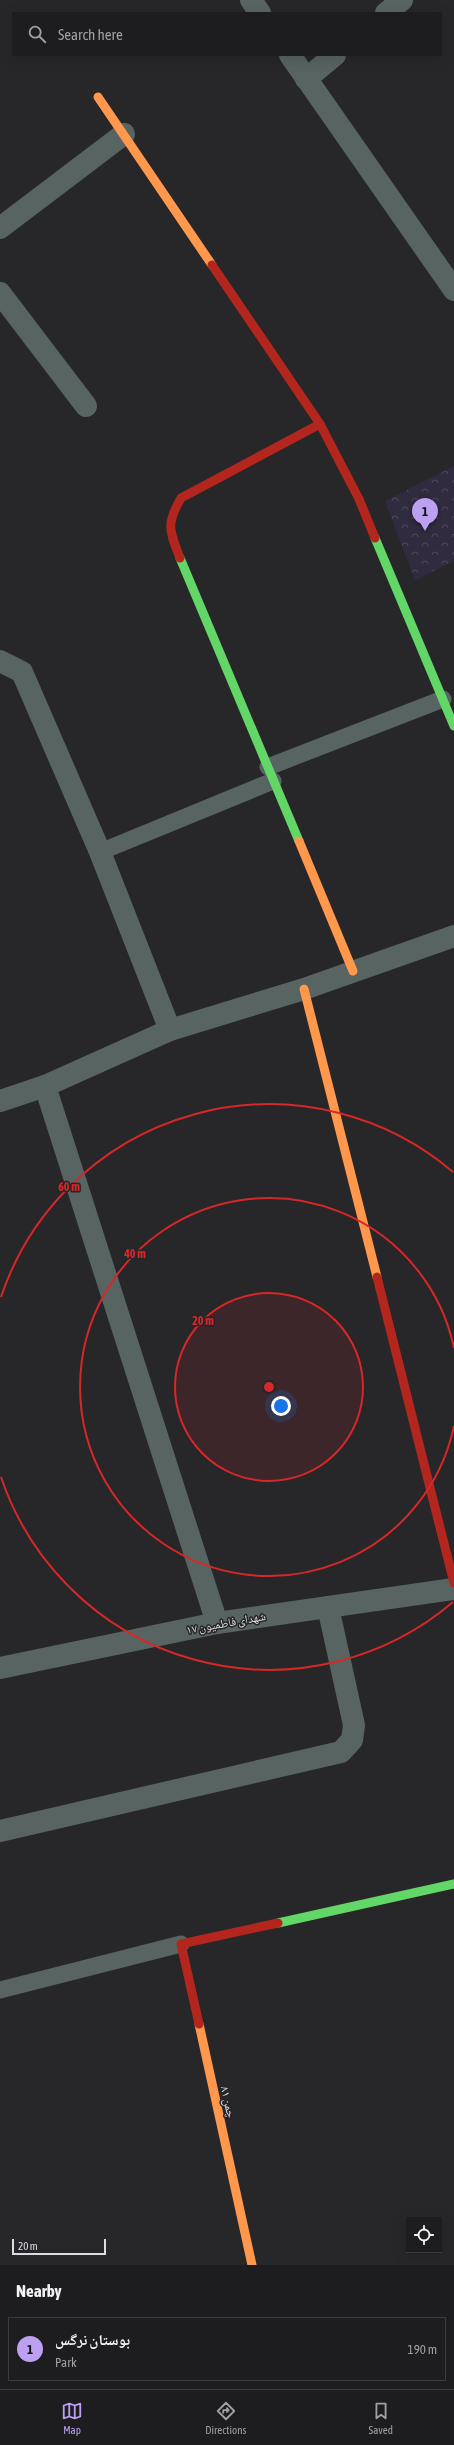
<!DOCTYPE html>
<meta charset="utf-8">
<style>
:root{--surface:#1d1c1f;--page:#2a292c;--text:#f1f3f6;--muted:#a0a1a4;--line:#3b3a3d;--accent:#bca0f2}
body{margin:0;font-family:"Asap Condensed","Noto Naskh Arabic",sans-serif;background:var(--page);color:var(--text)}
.controls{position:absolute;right:12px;bottom:12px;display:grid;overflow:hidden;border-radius:0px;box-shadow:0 4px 16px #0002}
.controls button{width:36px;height:36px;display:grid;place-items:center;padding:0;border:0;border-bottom:1px solid var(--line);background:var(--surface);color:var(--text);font:20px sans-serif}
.scale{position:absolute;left:12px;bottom:10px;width:94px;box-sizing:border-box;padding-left:4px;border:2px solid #dddce0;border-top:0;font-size:11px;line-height:14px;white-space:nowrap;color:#dddce0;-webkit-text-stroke:3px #26252a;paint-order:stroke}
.you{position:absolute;left:281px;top:1406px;width:14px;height:14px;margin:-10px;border:3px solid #fff;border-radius:50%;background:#1a73e8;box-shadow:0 0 0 6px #1a73e833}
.badge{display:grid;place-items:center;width:26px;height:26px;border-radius:50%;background:var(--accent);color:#111;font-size:13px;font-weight:700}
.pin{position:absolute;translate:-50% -33px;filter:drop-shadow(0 1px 2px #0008)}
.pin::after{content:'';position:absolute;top:21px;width:14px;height:12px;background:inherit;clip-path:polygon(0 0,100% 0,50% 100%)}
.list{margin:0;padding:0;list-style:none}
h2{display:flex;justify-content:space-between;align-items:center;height:52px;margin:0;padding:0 16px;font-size:17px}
h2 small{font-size:13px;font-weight:400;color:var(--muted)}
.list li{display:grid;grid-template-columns:26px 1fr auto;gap:12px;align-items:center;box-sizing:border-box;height:64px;margin:0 8px 8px;padding:0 8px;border:1px solid var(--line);border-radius:0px}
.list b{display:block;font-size:15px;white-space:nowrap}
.list p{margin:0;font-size:13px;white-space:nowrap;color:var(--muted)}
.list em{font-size:13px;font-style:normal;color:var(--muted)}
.icon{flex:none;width:22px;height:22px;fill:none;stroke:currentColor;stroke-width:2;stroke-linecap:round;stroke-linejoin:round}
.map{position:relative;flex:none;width:454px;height:2265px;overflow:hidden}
.search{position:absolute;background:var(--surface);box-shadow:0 4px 16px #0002;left:12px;right:12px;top:12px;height:44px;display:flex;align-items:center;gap:10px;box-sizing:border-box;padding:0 14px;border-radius:0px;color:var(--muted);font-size:15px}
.sheet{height:124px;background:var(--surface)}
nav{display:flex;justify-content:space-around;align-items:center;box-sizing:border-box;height:56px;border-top:1px solid var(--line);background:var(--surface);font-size:11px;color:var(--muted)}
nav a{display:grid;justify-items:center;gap:2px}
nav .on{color:var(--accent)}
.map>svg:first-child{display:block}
.park{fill:url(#park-crowns)}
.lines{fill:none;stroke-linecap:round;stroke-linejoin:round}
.lane{stroke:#576461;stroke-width:17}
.street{stroke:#576461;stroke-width:22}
.fast{stroke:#63d668;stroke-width:9}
.slow{stroke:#ff974d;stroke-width:9}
.jam{stroke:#b3261e;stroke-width:9}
.ring{fill:none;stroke:#d62828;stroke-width:2}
.labels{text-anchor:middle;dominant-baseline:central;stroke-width:3;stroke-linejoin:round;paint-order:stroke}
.street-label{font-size:12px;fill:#dddce0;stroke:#26252a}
.centre{fill:#d62828;stroke:#26252a;stroke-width:2}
.ring-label{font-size:12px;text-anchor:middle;font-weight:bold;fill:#d62828;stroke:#26252a;stroke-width:3;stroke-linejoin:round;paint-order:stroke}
</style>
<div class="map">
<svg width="454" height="2265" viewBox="0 0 454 2265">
<defs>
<pattern id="park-crowns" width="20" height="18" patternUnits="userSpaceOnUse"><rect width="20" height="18" fill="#312b3f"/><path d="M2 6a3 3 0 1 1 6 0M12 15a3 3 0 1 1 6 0" fill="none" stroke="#4e495a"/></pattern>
</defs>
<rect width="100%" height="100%" fill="#272629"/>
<path class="park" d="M454,466V561L415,580L385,501Z"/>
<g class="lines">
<g class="lane">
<path d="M268,767L443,699"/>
<path d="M100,852L273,781"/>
<path d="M0,1990L181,1944"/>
</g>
<g class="street">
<path d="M251,0L260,13"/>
<path d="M386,13L402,0"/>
<path d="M290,55L454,290"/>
<path d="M306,79L335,55"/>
<path d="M0,228L124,134"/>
<path d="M0,293L86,406"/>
<path d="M0,661L22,672L100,852L170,1030"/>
<path d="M45,1086L217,1623"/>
<path d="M0,1101L45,1086L170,1030L304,989L454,936"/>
<path d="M0,1668L217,1623L454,1589"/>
<path d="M0,1831L341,1752L352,1740L354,1725L328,1607"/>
</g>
<g class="fast">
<path d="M375,538L454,726"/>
<path d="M180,558L299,841"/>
<path d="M278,1923L454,1884"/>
</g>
<g class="slow">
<path d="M98,97L212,265"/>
<path d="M299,841L353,971"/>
<path d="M304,989L377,1277"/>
<path d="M199,2024L252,2265"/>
</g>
<g class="jam">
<path d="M212,265L320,424L359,499L375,538"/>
<path d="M180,558C169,530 166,524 181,498L320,424"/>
<path d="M377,1277L454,1583"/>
<path d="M199,2024L181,1944L278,1923"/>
</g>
</g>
<circle cx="269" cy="1387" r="94" fill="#d62828" fill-opacity=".12"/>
<g class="ring">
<circle cx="269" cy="1387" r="94"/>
<path d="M454 1426A189 189 0 1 1 454 1348"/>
<path d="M453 1602A283 283 0 0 1 1 1477M1 1297A283 283 0 0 1 453 1172"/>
</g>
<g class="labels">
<g class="street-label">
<text transform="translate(226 1623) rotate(-10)">شهدای فاطمیون ۱۷</text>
<text transform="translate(228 2102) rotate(77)">چمن ۸۱</text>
</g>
</g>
<circle cx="269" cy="1387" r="6" class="centre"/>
<g class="ring-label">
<text x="69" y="1191">60 m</text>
<text x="135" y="1258">40 m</text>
<text x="203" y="1325">20 m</text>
</g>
</svg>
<div class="controls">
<button><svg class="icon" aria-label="locate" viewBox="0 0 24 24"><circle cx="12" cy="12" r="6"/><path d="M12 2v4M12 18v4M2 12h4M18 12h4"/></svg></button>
</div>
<div class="scale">20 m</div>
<div class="you"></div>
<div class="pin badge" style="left:425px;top:531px">1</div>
<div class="search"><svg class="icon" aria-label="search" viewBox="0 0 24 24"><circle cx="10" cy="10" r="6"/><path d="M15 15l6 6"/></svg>Search here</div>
</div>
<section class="sheet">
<h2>Nearby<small></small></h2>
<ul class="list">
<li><span class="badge">1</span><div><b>بوستان نرگس</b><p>Park</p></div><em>190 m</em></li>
</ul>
</section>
<nav>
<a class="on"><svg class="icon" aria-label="map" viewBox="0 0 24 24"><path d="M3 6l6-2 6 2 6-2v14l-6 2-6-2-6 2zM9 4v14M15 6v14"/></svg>Map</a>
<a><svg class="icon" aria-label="directions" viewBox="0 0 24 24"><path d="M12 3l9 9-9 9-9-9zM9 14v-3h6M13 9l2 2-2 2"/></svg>Directions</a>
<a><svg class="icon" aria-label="saved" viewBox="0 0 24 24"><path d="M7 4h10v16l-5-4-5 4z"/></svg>Saved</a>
</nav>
